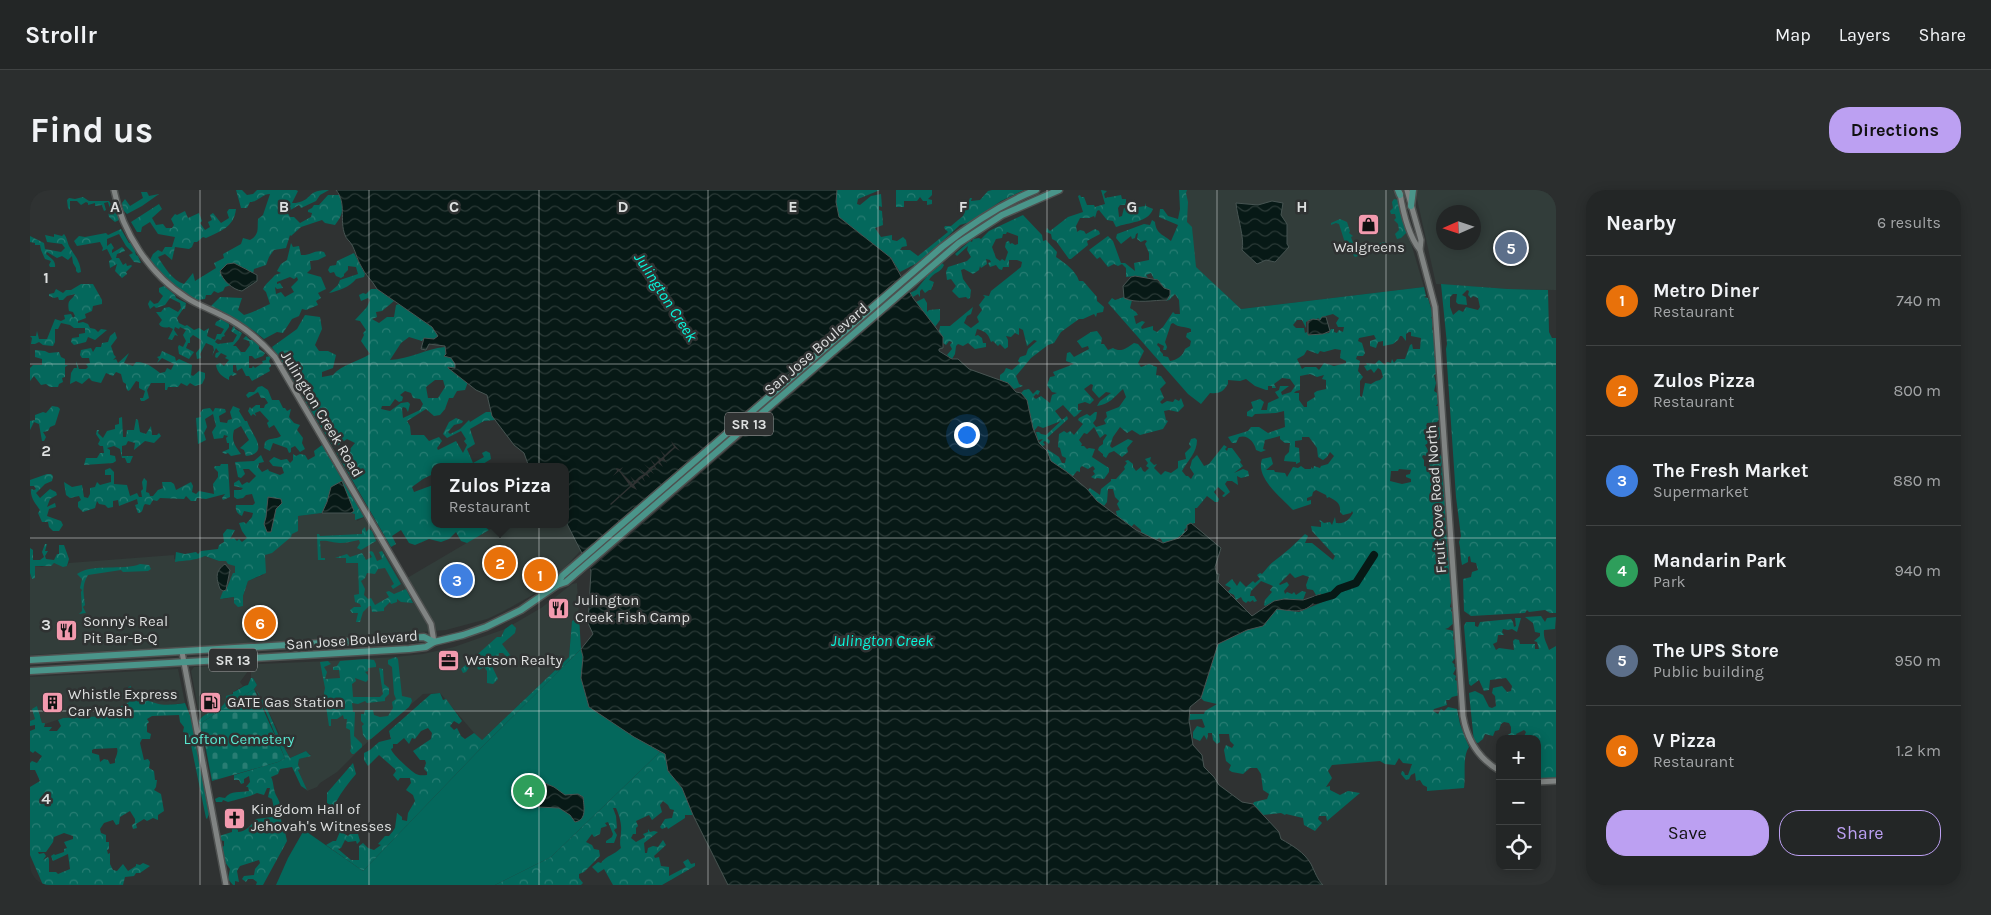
<!DOCTYPE html>
<meta charset="utf-8">
<style>
:root{--surface:#232626;--page:#2b2e2e;--text:#f1f3f6;--muted:#a3a5a7;--line:#404343;--accent:#bca0f2}
body{margin:0;font-family:Karla,sans-serif;background:var(--page);color:var(--text)}
.controls{position:absolute;right:15px;bottom:15px;display:grid;overflow:hidden;border-radius:10px;box-shadow:0 2px 12px #0003}
.controls button{width:45px;height:45px;display:grid;place-items:center;padding:0;border:0;border-bottom:1px solid var(--line);background:var(--surface);color:var(--text);font:25px sans-serif}
.compass{position:absolute;left:1406px;top:15px;width:45px;height:45px;border-radius:50%;background:var(--surface);box-shadow:0 2px 12px #0003;rotate:267deg}
.you{position:absolute;left:936px;top:244px;width:18px;height:18px;margin:-12px;border:4px solid #fff;border-radius:50%;background:#1a73e8;box-shadow:0 0 0 8px #1a73e833}
.badge{display:grid;place-items:center;width:32px;height:32px;border-radius:50%;background:var(--accent);color:#fff;font-size:16px;font-weight:700}
.pin{position:absolute;translate:-50% -50%;border:2px solid #fff;box-shadow:0 1px 5px #0006}
.popup{position:absolute;left:401px;top:273px;width:138px;height:65px;box-sizing:border-box;display:grid;place-content:center;border-radius:10px;background:var(--surface);filter:drop-shadow(0 1px 4px #0005);font-size:16px;white-space:nowrap;color:var(--muted)}
.popup b{font-size:19px;color:var(--text)}
.popup::after{content:'';position:absolute;left:50%;top:100%;margin-left:-10px;border:10px solid transparent;border-top-color:var(--surface)}
.list{margin:0;padding:0;list-style:none}
h2{display:flex;justify-content:space-between;align-items:center;height:65px;margin:0;padding:0 20px;font-size:21px}
h2 small{font-size:16px;font-weight:400;color:var(--muted)}
.list li{display:grid;grid-template-columns:32px 1fr auto;gap:15px;align-items:center;box-sizing:border-box;height:90px;padding:0 20px;border-top:1px solid var(--line)}
.list b{display:block;font-size:19px;white-space:nowrap}
.list p{margin:0;font-size:16px;white-space:nowrap;color:var(--muted)}
.list em{font-size:16px;font-style:normal;color:var(--muted)}
.actions{display:flex;gap:10px;padding:15px 20px}
.actions a{flex:1;padding:11px 0;border:1px solid var(--accent);border-radius:20px;text-align:center;font-size:18px;color:var(--accent)}
.actions .main{background:var(--accent);color:#111}
.icon{flex:none;width:28px;height:28px;fill:none;stroke:currentColor;stroke-width:2;stroke-linecap:round;stroke-linejoin:round}
.map{position:relative;flex:none;width:1526px;height:695px;overflow:hidden;border-radius:20px}
header{display:flex;align-items:center;gap:30px;box-sizing:border-box;height:70px;padding:0 25px;background:var(--surface);border-bottom:1px solid var(--line)}
header strong{font-size:24px}
nav{display:flex;gap:28px;margin-inline-start:auto;font-size:18px}
.intro{display:flex;align-items:center;justify-content:space-between;box-sizing:border-box;height:120px;padding:0 30px}
h1{margin:0;font-size:35px}
.button{padding:12px 22px;border-radius:20px;background:var(--accent);color:#111;font-size:18px;font-weight:700}
main{display:flex;gap:30px;padding:0 30px}
aside{flex:1;background:var(--surface);border-radius:20px;box-shadow:0 2px 12px #0003}
.map>svg:first-child{display:block}
.built{fill:#323d3a;fill-rule:evenodd}
.green{fill:#04685c}
.forest{fill:url(#forest-crowns);fill-rule:evenodd}
.cemetery{fill:url(#cemetery-stones)}
.water{fill:url(#water-waves);stroke:#475452}
.pier{fill:#2f3232}
.lines{fill:none;stroke-linecap:round;stroke-linejoin:round}
.river{stroke:#071916;stroke-width:8}
.minor-casing{stroke:#4e5150;stroke-width:8}
.major-casing{stroke:#4e5150;stroke-width:9}
.minor{stroke:#808483;stroke-width:5}
.major{stroke:#4a958a;stroke-width:6}
.grid{fill:none;stroke:#dddfdf;stroke-width:1;stroke-opacity:0.55}
.labels{text-anchor:middle;dominant-baseline:central;stroke-width:5;stroke-linejoin:round;paint-order:stroke}
.shield{fill:#2f3232;stroke:#a9abab;stroke-width:1}
.shield-label{font-size:14px;font-weight:bold;fill:#dddfdf}
.poi-label{font-size:15px;fill:#dddfdf;stroke:#2f3232;text-anchor:start}
.street-label{font-size:15px;fill:#dddfdf;stroke:#2f3232}
.park-label{font-size:15px;fill:#59e8d1;stroke:#2f3232}
.water-label{font-size:16px;font-style:italic;fill:#07f8dd;stroke:#2f3232}
.grid-label{font-size:16px;text-anchor:middle;font-weight:bold;fill:#dddfdf;stroke:#2f3232;stroke-width:5;stroke-linejoin:round;paint-order:stroke}
</style>
<header>
<strong>Strollr</strong>
<nav><a>Map</a><a>Layers</a><a>Share</a></nav>
</header>
<div class="intro"><h1>Find us</h1><a class="button">Directions</a></div>
<main>
<div class="map">
<svg width="1526" height="695" viewBox="0 0 1526 695">
<defs>
<pattern id="forest-crowns" width="20" height="18" patternUnits="userSpaceOnUse" patternTransform="scale(1.25)"><rect width="20" height="18" fill="#04685c"/><path d="M2 6a3 3 0 1 1 6 0M12 15a3 3 0 1 1 6 0" fill="none" stroke="#287d73"/></pattern>
<pattern id="cemetery-stones" width="16" height="16" patternUnits="userSpaceOnUse" patternTransform="scale(1.25)"><rect width="16" height="16" fill="#04685c"/><path d="M2 7V4a2 2 0 0 1 4 0v3zM10 15v-3a2 2 0 0 1 4 0v3z" fill="#287d73"/></pattern>
<pattern id="water-waves" width="16" height="10" patternUnits="userSpaceOnUse" patternTransform="scale(1.25)"><rect width="16" height="10" fill="#071916"/><path d="M0 5q4-4 8 0t8 0" fill="none" stroke="#2b3a37"/></pattern>
</defs>
<rect width="100%" height="100%" fill="#2f3232"/>
<g class="built">
<path d="M1154,0H1362L1367,6L1394,97L1211,119L1165,77L1162,39L1156,36Z"/>
<path d="M1385,0H1526V100L1478,99L1406,94ZM1414,22H1444V52H1414Z"/>
<path d="M292,323H321L325,324L327,331L335,327L372,391L469,334H535V330L552,359L520,394L499,407L472,422L457,429L416,440L315,448L0,465V383L2,389L5,376L12,377L24,373L37,376L39,373L144,365V369L149,371L155,369L162,370L175,366L189,371L196,370L205,376L206,383L200,391L193,409L204,407L213,416V406L218,391L233,385L235,365L262,344L268,326Z"/>
<path d="M547,393L549,427L542,431L539,467L451,551L410,503L393,504L332,557L307,582L290,593L287,597L277,601L268,580V575L269,569L281,565L276,561L260,568L250,550L249,543L234,512L224,499L227,495L223,488H221V477L210,492L213,496L203,502L193,516L170,528L161,481L164,477L298,471L365,467L393,464L424,457L475,439L511,418L542,394Z"/>
<path d="M148,479L155,513L129,516L114,510L102,503L101,496L98,497L99,512L79,526L33,528L15,534L12,533L7,516L5,529L0,531V487Z"/>
</g>
<path class="green" d="M551,459L553,467L551,488L559,517L630,562L521,667L465,695H246L258,668L274,640L333,681L453,556Z"/>
<g class="forest">
<path d="M206,0H212L217,5L223,4L227,0H266L268,1L262,13C264,13 267,13 270,12C283,8 277,0 299,0L290,5L286,11L271,18L269,15L257,22L260,27H264L270,33L281,27L282,23L278,22V20L282,18L284,15H289L298,5H310C313,18 314,24 305,35L295,33L292,30L271,37L261,46L260,45L256,58L244,60L239,67L236,75L224,79L223,84L215,78L191,85L201,95L195,97L193,101L188,103L184,101L181,105H176L175,109L167,110L140,96L119,72L123,64L128,60L132,62L135,57H142L145,47L128,44L120,32L112,37L111,42H107L101,32L129,14L132,19L122,28L126,35L133,34L136,38H142L144,35L141,29L145,24L147,25L155,21L158,28L169,23L172,31L170,33L175,40L180,37L178,32L182,30L180,25L183,23L191,33L199,28L197,22L199,19H206C204,37 191,41 176,48L173,47L167,52H164L162,57L159,59L145,57L142,70L135,64L128,67C135,78 142,90 154,94L163,83L165,91L186,78L184,73L194,68L193,64L211,54L213,48L220,50C230,44 227,39 228,29L233,25L240,4C232,4 228,12 220,12L217,18H211Z"/>
<path d="M807,0H850L828,9L827,14L830,15L841,6L851,4L852,17L849,16V20L852,21L853,35L845,38L851,47L862,45V50L867,51L873,47L876,50L877,56L872,57L870,60H880L888,66L918,42L914,38L915,36H921L933,26L940,8H942L941,11L950,10L958,1L962,0H994L971,11L940,32L930,35L891,71L870,82L861,68L809,27L806,12Z"/>
<path d="M866,0H902V5L898,9L902,10V14L897,15V11H893L890,7L887,11H874V17H866Z"/>
<path d="M1071,0L1077,1L1074,4L1075,8L1091,5L1092,9H1096V15H1090L1088,18L1089,27L1092,26L1094,18L1097,19L1115,16V13L1116,16L1123,19C1118,33 1099,32 1086,37L1083,31L1077,30L1069,20L1067,21L1065,28L1064,26L1059,28H1050L1046,36L1047,42L1050,40L1054,41L1056,44L1065,39L1069,41L1070,44L1057,51L1058,55L1041,69H1039L1026,51L1022,49L1021,44L1016,42L1017,38L1020,41L1038,27L1053,22L1048,6L1050,5L1051,7H1054L1057,15H1064L1065,17L1075,14Z"/>
<path d="M1149,0H1157L1156,3L1158,12L1157,32L1162,37L1166,77L1211,119L1394,97L1396,106L1394,107L1398,108L1403,125L1401,128L1404,129L1402,139L1406,143L1407,156L1404,167H1408L1409,183L1404,185L1406,193L1404,201L1407,203V208L1409,212L1406,216H1410L1411,227L1407,232L1397,233L1396,236L1399,237L1398,241H1401L1403,243L1407,237H1412V244L1406,253L1400,252L1395,255L1398,260L1397,266L1393,265L1392,267L1394,270V276L1400,278L1398,266L1406,259L1413,268L1411,277L1414,279L1417,312L1414,317L1418,320V324L1415,326L1417,352L1421,364L1422,402L1420,403L1423,404L1420,417L1422,418L1421,421L1424,423L1425,432L1418,438L1415,439L1424,441L1423,449L1426,451L1424,455L1425,459H1427V466L1422,472L1425,475L1424,476L1426,478L1423,484L1426,486L1425,490L1429,492L1430,505L1422,507L1419,510H1416L1417,515L1404,519L1403,521L1408,524L1411,519L1414,521L1418,517L1427,519L1430,534L1439,557C1432,567 1436,585 1434,598L1397,601V597L1393,595L1390,590L1386,591L1385,583L1381,585L1379,589L1376,590L1371,584L1372,581L1374,582L1375,585H1378L1382,574L1373,573L1369,568L1365,575L1355,574L1350,571L1302,575L1298,581L1302,588L1296,597L1300,596V600L1310,605L1318,601L1330,603L1297,631L1296,626H1289L1288,629L1292,633L1285,641L1274,635L1273,628L1256,624L1255,625L1251,623L1233,625L1223,614L1224,612L1237,609L1239,604L1233,600L1231,584L1227,578H1220L1213,584L1202,582L1199,580L1201,575L1196,571L1194,560L1196,555L1202,558L1204,555L1200,551L1199,544H1189L1190,552L1187,554L1183,550L1182,543H1178L1177,550L1174,545L1170,551L1163,548V542L1167,536L1173,538L1175,537L1172,529L1159,530L1160,524H1174L1175,521L1187,514L1174,511L1171,508L1188,454L1217,440L1233,436L1247,419L1269,422L1295,411L1291,404L1286,405L1283,400L1277,399L1276,395L1279,387L1273,385L1265,388L1260,383L1249,394L1250,395L1257,392L1259,395L1254,401L1255,404L1257,402L1262,404L1264,402L1266,405L1272,401L1276,402L1273,410C1258,409 1248,408 1235,416L1234,415L1235,410L1242,402L1240,400L1243,396L1231,391L1221,401L1220,406H1224L1227,411L1224,412L1223,410L1220,412L1218,411L1216,413L1213,411L1211,407L1206,410L1204,405L1198,402L1201,398L1195,395L1202,389L1207,396L1210,391L1216,397L1223,391L1225,393L1230,389L1227,385L1230,383L1232,384C1236,380 1239,375 1243,372C1255,363 1265,354 1275,344L1278,346L1275,353H1282L1303,370L1305,366L1282,341L1281,336L1291,337V332L1289,331L1290,330L1294,333L1300,332L1302,335L1305,327L1306,333C1315,334 1319,330 1323,323L1322,321L1321,323L1313,325L1310,322C1311,313 1306,311 1299,307L1297,308L1296,305L1286,300L1283,302L1282,306L1277,308V311L1281,310V314L1263,320C1252,308 1225,288 1232,269L1241,267L1243,274L1236,280H1244L1245,282L1255,283L1257,287L1263,277L1268,278L1271,276L1275,279H1281V277L1283,279L1284,276L1290,278L1291,276L1298,274L1304,266L1300,262L1297,267L1293,270L1288,267L1287,258L1279,247H1272V250L1265,251V257L1269,258L1270,272L1266,274V272L1254,271L1255,266L1259,262L1260,253H1255L1250,249V246L1235,250L1233,259L1236,260L1231,262L1226,260C1225,253 1218,244 1209,247L1206,253H1202L1198,247L1218,241L1221,237H1229L1238,243L1255,237L1254,221L1246,223L1225,224L1222,227L1217,226V222L1223,218L1221,212L1230,209L1234,212L1231,220H1237L1238,213L1249,208L1245,202L1249,200L1250,196H1259L1251,202L1252,205L1261,202L1265,196L1260,189L1252,188L1244,194L1246,198H1242V196H1238V200H1236L1225,196L1216,189L1210,191L1198,190V194C1193,202 1189,204 1180,203L1171,214L1158,204L1078,113L1082,108L1085,110L1094,107L1102,110L1100,118L1106,122L1108,125L1104,126L1106,134L1112,131L1115,132L1111,137L1112,139L1123,136V140L1127,142L1133,137L1143,122L1145,124H1150L1149,110L1145,104L1139,110L1135,111L1137,110L1134,98L1128,90L1124,89L1121,83L1116,85L1118,88L1105,86L1096,87V78L1092,74L1088,76L1084,74L1078,77L1070,67L1067,69L1059,60L1078,46L1083,51L1091,73H1095L1105,81L1104,73L1119,70V63L1115,54L1117,51L1115,50L1111,52L1107,49L1108,43L1106,44L1105,48L1102,49L1101,46L1091,54L1086,48L1087,44L1114,34L1120,35L1122,30L1125,32C1126,44 1134,45 1141,51L1148,35L1129,27L1130,19H1133L1138,26L1148,29L1150,19ZM1303,124L1309,128L1306,133L1308,137H1314L1313,142L1309,140L1307,143L1304,142V139H1301L1299,143L1278,145L1277,142L1275,143L1274,138H1266L1263,135L1267,130H1272L1276,138V132L1281,129L1286,130L1288,128L1290,130L1292,127ZM1143,133C1149,138 1154,136 1161,139V142L1157,143L1156,147L1161,151L1160,156L1155,159C1153,166 1147,170 1140,171L1138,167L1133,166V164L1130,161V158L1127,155L1128,153L1134,156L1133,160H1136L1137,157L1135,152L1141,134ZM1379,142H1381V146L1391,148L1390,159H1383L1382,154L1380,155L1375,169H1367L1364,173L1362,169L1361,173L1357,172L1355,175L1349,170L1345,174L1336,173L1337,175L1334,176L1337,181L1341,179L1344,183L1348,178L1351,180L1353,187L1350,190L1346,191L1341,194L1335,193L1332,207L1330,206V191L1333,187L1328,181L1330,171L1326,169L1327,166H1333L1335,163L1332,153L1328,151L1329,148L1344,145L1346,149L1340,151V156L1346,158L1348,152L1353,151V156L1363,154L1368,150L1370,146H1372L1376,151V144ZM1305,159L1311,160L1310,168L1316,171V173L1304,176L1294,173L1289,180L1286,177H1275L1272,179L1267,169L1274,165L1277,160L1288,164L1290,161L1294,162ZM1280,184L1287,187L1294,185L1292,189L1296,190V199L1287,201L1284,203L1285,207L1277,212V217H1274L1269,210V203H1264L1266,201L1270,200V186ZM1369,279L1381,280L1380,284L1376,285V287L1381,289V292L1372,294L1360,291L1361,281H1368Z"/>
<path d="M111,2H117L119,6L129,4L112,16L97,24L93,20L92,13L95,9L100,16L113,8Z"/>
<path d="M53,7L59,11H79L84,19H87L89,30L85,32L79,27L78,22L80,19L78,12L74,13L76,20L74,21L72,15L65,16V13L58,15V13L56,12L51,15L47,11H40V20L38,18L37,10L39,8L45,9Z"/>
<path d="M1364,9L1369,10L1377,42L1371,48L1367,49L1365,44L1369,40L1368,34L1364,30L1366,28L1365,24H1361L1360,21L1363,18L1362,12Z"/>
<path d="M993,25L1012,45L1013,51L1016,50L1027,62L1026,67C1035,73 1046,81 1049,91H1053L1067,107V111L1074,117L1073,122L1067,123L1066,127L1064,124L1053,129H1049L1031,142L1024,153L1018,155L1001,168L986,186L989,194L993,196L984,199L978,193L970,190V185L974,182L976,178L982,180L990,173L988,171L990,167L996,165L998,159L1007,151L1004,150L997,156L993,140L989,138V145L985,143L981,147L976,146L978,150V157L975,159L970,154L968,156L963,151L961,152C958,144 957,142 947,139L945,146L948,145L952,148L953,153H956V157L945,159L938,153L933,156L928,154L926,156L925,164L922,169L917,165L922,159L920,155L922,152L919,151L916,155L913,153V147L909,142L910,136H920L943,117L941,124L937,126L934,133L941,138L949,132L947,127L952,120L949,115L955,107L953,105L959,106L961,101L991,77L992,72L987,70H979V77H973L972,80L969,79L966,75L960,77L958,73L961,72L960,70L956,69L957,74L951,78L950,76L949,80L943,84L934,79L931,80L933,89L941,100L940,108L938,109L936,107L929,108L922,101L926,96L921,89L917,90L916,82L918,77L937,71L941,67L937,60L938,56L927,66L925,64L940,51L942,52L943,49L949,48L951,49L959,41ZM977,42L988,46V54L985,55L982,53L980,54L979,51L976,52L975,57L978,62L975,71L972,69L970,71L966,68L962,57L966,49L972,48L973,44H976Z"/>
<path d="M1310,29L1317,32L1320,41L1319,43L1323,46L1321,47L1323,53L1327,55L1325,57L1327,61L1354,52L1356,53V59H1348L1325,67L1321,62L1320,56H1316L1309,34L1306,33L1301,35V33Z"/>
<path d="M91,39L99,53H103L106,65L108,66L111,73L104,72L99,65L103,63L96,56L89,44L77,49V56L81,53L84,58L82,60V63L92,57L94,59L95,61L87,64L86,68H89L93,75L96,73L97,76L101,75L102,76L96,82L97,84L92,88L85,81L87,74L80,78L79,71L82,69L77,59L72,61L73,58L70,52L47,56L44,51L49,46L55,47L76,43L78,45Z"/>
<path d="M24,44L32,46L34,44C37,48 37,51 39,56C44,65 50,70 51,82L48,83L46,81V78L43,73L42,66L38,70L32,66L27,68L17,62L16,64C21,68 26,71 25,77H20L19,75L21,71L15,69L11,60L10,55H5V53L0,52V46L14,53L15,59L31,62L35,58L32,54L17,52L15,45L24,47Z"/>
<path d="M261,53L263,57L269,56L271,65C280,66 285,59 294,62L296,66L288,70L280,71L281,79L277,83L291,87L296,99L288,103L291,108L286,111L288,115L276,120L272,119L269,126L262,129L253,143L247,142L234,149L224,141L203,128L180,117L190,107L212,108L208,120L214,125C220,124 233,117 240,114L236,102L233,99C236,93 241,90 245,85L251,83L247,81L251,74L257,70ZM260,87L264,89L267,87L268,90L261,97L264,102L255,107L251,102L246,104L245,97L247,99L253,98L250,93L247,94V92Z"/>
<path d="M324,63L335,84L334,87L326,89C320,97 308,101 299,103L308,95L310,90L328,84L326,77L318,76V80L314,84V86L311,88L306,86L304,82L300,83L298,80L300,76L306,75L307,71Z"/>
<path d="M912,73L914,75C911,83 903,82 899,90L904,92L901,100H899L895,103L892,99L890,101V107L888,104L883,107L880,103L886,100L903,79H906L908,75Z"/>
<path d="M51,94H63L72,110V114L63,116L62,121L55,124L56,128L48,131V133L53,132L58,134L60,138L65,139L68,142L71,139L77,140L65,150L58,147L56,152L44,155L41,152L42,148L49,147V144L55,143V138H44L40,135L31,133L28,139H25V152L23,156L13,155L9,152L5,154H1L2,148L0,146H6L7,141L9,149H17L25,129L31,131L35,129L34,125L41,124L43,128L45,126L43,122L39,121C37,108 41,112 45,104L37,106L33,110H29L28,107L24,108L19,106V104L24,103L26,99L33,103L36,100H41Z"/>
<path d="M1411,94L1478,99L1518,100L1519,142L1522,148H1526V423H1520L1515,420L1499,422L1497,420L1495,423L1441,426L1434,421L1433,389L1441,387L1442,382L1448,380L1446,373L1441,372L1440,366L1438,367V372L1432,375C1430,367 1431,359 1429,352L1431,346L1426,307L1416,159L1417,154ZM1437,100L1439,101L1438,105L1441,108L1443,106L1448,108L1450,117L1448,120L1436,117L1433,122L1429,120L1423,125L1420,117V107L1423,104H1427L1426,112L1428,114L1437,115L1436,107L1432,105Z"/>
<path d="M134,96L145,105L146,108L156,113L155,119H153L147,128L149,133L155,136L157,135L164,140L169,138L174,141L179,138L177,146L185,150L187,144H191L194,139L185,135L186,132L191,129L199,134V137L194,144L195,146L192,147L191,150L187,149L185,152L188,154L203,152L207,145L201,141L204,135L205,139L212,143L209,149L203,156H206L211,162H215L220,155L219,151L213,149L216,146L220,150H224L229,155V159L235,163L233,166L225,169L222,166H219V178H222L223,176L225,178L233,173L232,171L236,170V167L240,166L241,167L239,171L241,176L239,178L240,181L222,191L219,186H216L212,178L207,181L206,175H203V182L207,184L203,186L201,185L199,187V190C193,187 187,183 186,175L190,173L194,176L199,170L195,168L197,166L191,163L187,168L185,167L186,163L189,162L186,158L182,166L184,160L183,156L176,153L170,164L171,168L167,169L166,163L170,158L171,150L163,145L160,148V153H158L156,158L164,162L159,169L149,164L148,157L149,155L153,157L156,151L153,145L156,140L150,137L149,139L145,137L144,140L148,146L145,145L142,150L138,149L143,139L139,137C136,138 131,138 129,134L132,130L126,122H131L134,118L139,117L148,122L151,118L150,113L140,108L135,115L126,118L124,116L120,119L118,114L120,110L124,114L128,113L133,106L129,102V98Z"/>
<path d="M341,99H347L364,111L352,121L346,122L347,127L342,129L349,133L357,127H364L366,115L369,114L402,137L408,146L404,150L394,148L392,151L379,147L371,153L360,170C380,169 395,159 415,157L416,164L414,166L421,168L425,174V178H418L438,192L435,200L427,201L423,208H419L415,219L410,225L404,226L396,219L377,231L380,236L381,245H394L399,251L409,247L412,251L407,258L408,260L426,251L433,263L437,255L434,251L436,249L431,241L417,248L413,244L419,232L426,228L433,231L432,233L424,235L418,242L420,244L430,239L439,230L440,232L456,222H461L465,230L454,231L440,239L445,254L437,259L443,273L454,267L452,263L456,261L460,263L461,269L448,277H405V283L393,289L382,297L384,302L403,295L405,297V334H451L459,340L437,353L431,351L426,342L419,349L411,352L399,349L385,355L379,353L371,340L362,346L366,354L361,357L306,262L315,258L320,259L325,253L317,249L304,258L242,157L267,139L275,125L290,127L292,139L285,155L289,161H298L306,165L303,178L292,182V187L303,185C312,174 328,172 340,164L331,151L334,145L333,143L336,140L330,131L325,130L337,117L340,110L338,108L331,111L329,105L333,103L336,104ZM405,190H413L415,197L408,208H398L396,197ZM375,201L381,203L383,208L390,209L393,214L390,220L373,228L372,219L373,217L376,218L378,222L380,214L378,212L371,213L360,221L351,219L352,216H360L365,209L369,212L372,211L373,207L370,205Z"/>
<path d="M894,108L897,113V122L899,120L910,119V130L905,137L886,112Z"/>
<path d="M1067,141L1072,148L1071,154H1074L1078,160L1083,158C1091,163 1097,158 1104,153L1108,154L1114,161L1108,173L1111,177L1119,174L1127,177L1126,185L1131,186L1136,193L1130,199L1134,208L1130,212L1132,214L1137,211L1143,212L1145,209L1149,211L1151,208L1154,216L1148,222L1139,220L1134,221L1136,230L1138,231L1133,239L1110,245L1102,240L1097,243L1090,237L1083,247L1080,256L1082,258L1098,249L1103,251L1097,258L1098,262L1092,267L1084,261L1079,263L1076,268L1073,266V264L1068,260L1069,257L1073,254V251L1077,245L1075,244L1070,248L1064,237L1057,244L1054,243L1049,250L1052,254L1051,256H1054L1057,259L1059,258L1065,259L1062,267L1079,278V282L1074,289L1067,288L1065,289L1061,287L1065,284L1063,281L1065,279L1063,276L1058,279L1052,276L1050,278V282L1047,281L1043,286L1021,271L1017,259L1029,267L1032,273H1035L1036,268L1032,266L1030,258L1028,257L1029,244L1034,241L1037,243L1040,241L1044,245L1053,234L1048,230L1049,228L1057,224L1060,226L1065,222H1067L1066,229L1063,233L1066,237L1076,234L1074,230L1077,227L1076,222L1089,217L1096,207L1093,199C1083,208 1080,214 1067,216L1070,211L1081,203L1076,202L1069,208L1062,200L1063,195L1061,194L1054,199L1064,210L1060,214L1055,212L1048,214V220H1052L1046,226L1044,227L1033,215L1025,221L1032,230L1037,226L1038,229L1017,248L1020,251L1019,254L1015,251L1013,252L1015,255L1012,256L1009,253L1013,249L1008,250L1006,242H1009L1011,244L1016,245L1031,231L1013,238L1008,236L1004,241L997,210L991,203L994,200L999,199L1003,204L1007,200L1010,201L1008,205L1006,204L1003,207L1006,209L1011,206L1020,213L1022,205L1027,203L1022,202L1017,195L1020,187L1025,186L1023,182L1044,174L1036,171L1037,163L1040,162L1044,167L1059,159L1058,156L1052,158L1047,151L1061,142Z"/>
<path d="M85,142L87,148L81,156L84,165L86,167L83,170L86,169L88,173L99,163L94,173L103,176L106,172C117,172 122,177 130,183L135,182L137,178L141,180L144,174L132,168L127,173L129,169L127,167L130,166L132,161L145,167L146,171L149,169L162,175L161,185L163,186L169,181L175,183V188L172,194L165,196L160,193L157,196L151,193L148,197H138L137,200H135V193H121L117,200L119,208L114,211H111L110,208H113L115,201L109,198V192L106,191L100,200L98,201L96,198V194L93,192L91,184L86,182L83,186L76,183L71,193L62,191L59,188L52,194L46,191L40,194L41,183L44,178H47L46,171L49,179H56L58,177L56,174L60,173L59,168H52L50,165L51,160L61,158L63,162L66,157H71L72,153L78,152L80,146Z"/>
<path d="M5,160L15,161L19,163L29,162L31,167L35,169V175H38L35,177V187L32,188L33,192L29,194L28,197H20L16,194L11,195L4,186L0,191V178L3,175H12V169L5,167Z"/>
<path d="M232,196L238,200L242,210H249L253,218H255L257,221L261,219L259,227L264,233L270,235L267,240L273,248L272,253L275,259L270,262L265,256L261,258V262L259,263L257,258L243,253L240,261L234,258L235,252C240,247 245,250 251,246L244,235L239,238L237,233L239,231L230,221L225,223L226,226L223,224L221,226L218,221L220,217L221,219L226,215H230V218H234L235,215L238,213L235,208H231L228,202L218,208L216,205L219,202H224L228,197Z"/>
<path d="M22,216L28,217L30,219L25,235L20,237L18,241L13,242L16,247L14,251H12L9,234L4,232L0,240V231L5,230V225L13,222L16,223Z"/>
<path d="M203,216L210,219L209,221L215,231H217C221,244 241,263 216,266L214,260L210,258L219,250L211,236L204,240C201,251 205,256 211,264L201,266L198,263L195,264L192,262L199,259V253H197L196,248L198,246L194,245L193,248L184,249L182,242L186,236L183,224L175,229L177,237L174,243L176,250L168,254L166,228L171,227L170,223L173,219L180,218L183,222L185,218L195,219L196,222L189,226L190,232L197,233L198,230L202,229L200,222Z"/>
<path d="M92,227L93,247H96L97,240H104L106,229L108,230L110,242L116,244L121,236L122,245H127L129,243L131,246L124,253L115,251L104,260L105,253L98,251L96,255L92,256V266H103L100,273H97L95,268H92L90,259L84,256L77,258L80,260V265L85,266L86,271L83,273L54,275L56,268H67L70,263H74L73,256H70L68,254L70,250L66,244L67,240H69L68,243L73,248L77,241L85,239V235L89,234V228Z"/>
<path d="M1165,248L1167,250C1167,263 1158,270 1152,281L1156,286H1158L1161,289L1164,284L1160,278L1162,270L1167,265L1174,276L1179,274L1194,255L1197,257L1195,259L1197,261L1198,258H1202L1211,270L1210,272L1213,276L1204,283L1213,279L1218,281L1219,286L1211,288L1207,286L1208,295L1202,291H1197L1195,294L1200,302L1194,307L1192,306L1195,303L1188,297L1184,302L1189,309L1188,312H1185L1177,306L1167,318H1165V333L1157,335V337L1154,340L1155,342L1146,349L1133,353L1131,349L1129,348L1126,350L1111,343V340L1104,334L1101,337L1087,326L1086,321L1090,320L1087,314L1089,311L1085,307L1083,299H1078L1077,312L1074,316L1066,311L1058,300L1060,298L1070,305L1071,299L1081,291V289H1086L1095,279L1094,277L1097,273L1095,271L1098,270L1103,274V277L1106,281L1111,277L1113,281L1115,282L1119,278L1116,276L1118,273L1115,269L1121,267L1120,271L1124,275L1127,274L1124,278L1131,285L1135,281L1141,283L1148,278V271L1156,269L1155,263L1161,257L1159,254L1161,249Z"/>
<path d="M292,255L334,327L325,330V324L321,323L323,321L301,297L297,312L292,323L268,326V341L262,344L261,347L242,363L235,365L236,383L218,391L213,406V416L208,417L204,413V407L190,409L193,401L196,400L203,383H205V376L198,374L196,371H189L175,366C165,371 155,370 145,372L146,362L155,364L166,362L168,364L171,361L188,359L189,355L194,352L193,344L197,339L205,340L200,349L204,348L207,351L209,349L212,352L217,348L212,341L209,333L214,332L216,334L222,327L223,323L214,321L212,326C207,324 205,320 206,315H223L225,313L222,304L216,305L213,308L207,309L204,307V300H211L213,298L204,296V293L209,290L212,295L217,292L219,293L226,286L219,279H213L215,284L211,288L208,287L205,272L224,271L231,265L234,272L229,273L228,277L232,282L238,279L239,281L250,285L254,283L252,277L243,276L239,271L244,267L251,270L257,269L260,273L263,270V264L266,266L270,264L275,265L278,270L285,266L284,261Z"/>
<path d="M191,274H198L200,307L193,310L192,308L195,304L176,309L167,308L166,311H161L156,306L154,309L130,308L127,311L123,310L120,315L115,314C112,317 114,323 108,323L105,315L108,314L107,309L89,316L88,310L83,311V317L78,318L75,315L69,314L67,311L65,318L53,322L48,317V312L51,310L49,306L40,308L36,305L34,292L42,297L52,295L54,307L58,308L60,304V298L65,297L67,292L70,295L81,292V285H75V280L80,278L84,282V294L97,295L100,306L107,303L109,307H112L111,301L113,299L112,292L114,288L117,291L116,302L119,303L120,306H123L128,300L133,298L132,292H141L144,294L146,300L161,292L163,296L162,302L166,304L169,301L184,304L183,294L188,287V282L184,278L185,276H190Z"/>
<path d="M17,284H21L23,286L22,291L15,294L6,303L10,308L20,299L26,302L27,305L20,309L17,317L25,313L26,317L19,319L17,326L31,331L33,335L29,341H23L19,337L18,332H12L8,323L10,320C6,314 0,308 1,299L4,300L6,299L4,296H0V290Z"/>
<path d="M335,337L336,342L339,339L342,341L346,351L331,360L327,358L330,353L329,350C322,351 317,353 310,353C302,353 298,350 290,351L291,368H295V370H288L287,344H289L290,346L332,344V340Z"/>
<path d="M15,354H17L15,361H18L15,366L16,369L24,370L27,364H29V355H34L39,369L37,376L33,377L24,373L21,376H5V388L2,389L0,383V358L3,360V370H10L14,367L12,362Z"/>
<path d="M341,361L343,362L347,371L352,369L349,362L352,361L371,394L363,399L361,396L364,394L355,378L348,379L345,384L337,383L335,388L331,391L335,399L334,405L338,409L341,408L345,415L359,407L356,402L359,401L364,404L376,399L383,413L371,412L367,409V412L361,414L360,412L354,418V421L342,422L341,416H339L333,422L330,432H326L328,423H322L320,420L324,417H331L330,414L325,412L324,405L329,404L328,373H316V368H305L317,364L320,367L332,363L336,370L342,367L339,362Z"/>
<path d="M110,374L119,375L121,379L118,381L93,382L91,380L58,385C51,396 54,405 55,415L53,417L56,423L49,424L52,421L51,402L52,400L50,398L52,389L47,384C62,373 94,381 110,374Z"/>
<path d="M1511,426L1515,432L1517,428L1526,427L1525,439L1514,440C1513,449 1517,453 1519,460L1526,456V588L1509,590H1507V549H1493L1496,542L1494,540L1486,544L1487,547L1478,549L1476,546L1481,543V537L1479,533L1474,532L1471,534L1469,540L1465,541L1463,546L1455,544L1453,549L1448,553L1444,552L1439,503L1445,501L1453,505L1459,517L1462,518L1466,516L1465,506L1462,503L1463,498L1472,496L1477,502L1481,501L1482,496L1476,488L1460,490L1459,500L1454,501L1449,490L1441,496L1439,494L1434,436L1436,432H1445V436L1448,437L1450,432L1481,429L1483,432L1484,437L1486,436L1485,428H1491L1487,442L1482,439L1478,440L1473,439L1472,442L1474,445H1468L1467,452L1463,454L1466,460L1469,458L1484,460L1483,451L1485,449L1489,450L1490,454H1505V459H1509L1507,452L1504,451L1510,446V443L1505,442L1503,433L1495,427Z"/>
<path d="M549,427L551,459L453,556L333,681L296,655L303,651H306L312,637L317,634L318,639L313,643L318,646L320,644H328L330,651L327,654L326,651L318,652L315,650L311,658L308,659L321,670H329V656L333,653L338,658L344,660L351,655L348,654L355,646H359L365,638L367,623L372,627V630L377,631L378,623L385,611L383,605L376,600L381,593L380,588H370L368,591L363,585L366,581L365,579L349,565L338,576L334,570V563L340,560L349,552L361,549L359,541L401,504L410,503L413,510L416,509L432,531L429,534L424,531L420,536L424,540L427,538L431,546L435,549L444,543L452,550L539,467L542,431ZM398,538L402,543L401,549L383,561L390,570H395L396,573L394,579L397,582V585C393,585 390,586 386,584C381,581 362,564 361,559L363,558V554H367L374,548L379,554L382,548L385,549L391,541Z"/>
<path d="M482,434L486,438L485,443L472,454L486,473L484,475L473,463H469L468,468L462,469L463,472L461,474L468,489L463,494L457,493V481L454,477L449,480L447,478L450,475L449,472L440,476L436,482L433,483L431,479L467,447H471L475,439Z"/>
<path d="M366,467L368,469L372,506L381,508L382,511L379,517L341,549L337,550L333,545L332,536L334,534L331,531V524H334L335,520H343L344,525L350,527L358,526L363,518L362,512L366,509L364,504L362,477L358,474V470Z"/>
<path d="M335,469L344,470L346,474V477L338,478V481L335,482L338,485V490L336,492L325,488L326,491L322,494L323,507H350L353,504L349,478L353,479L354,494L359,498V504L355,508V511L337,513L335,511L328,514L322,513L323,522H325L324,546L332,554V557L324,564H322L320,561L321,558L320,540L316,538L317,529H314L313,525L307,529H301V536H299L294,503L295,498L290,472L298,471L301,474L294,477L297,482L295,489L310,488L309,480H303V477L307,476L310,471Z"/>
<path d="M221,488H223L227,495L224,499L171,533L173,542L168,540C166,516 197,526 196,506L203,504V502C209,500 212,496 218,495Z"/>
<path d="M101,496L102,503L114,510L116,508C127,517 140,515 155,513L161,528L179,624L177,629L176,628L161,555H158L156,543L153,542L154,537L150,532L149,525L122,526L117,529L119,532L117,534V542L121,544L120,549H112L110,553L114,570L118,569L120,572L119,578L124,581L125,590H127L126,597L124,600L131,604L134,621L128,625V630L123,628L117,631L114,629L106,634L107,638L103,639L102,635L105,633V629L100,621L90,627L89,634L86,635L83,630L74,633L70,639L71,643L76,645V652H79V659L77,660L78,664L80,663V674L83,680L87,681L93,674L98,681L106,676V674L110,675L113,673L120,676L110,683H106L104,686L95,687L93,695H13L0,665V597L10,591L5,580H0V573L2,571L7,573L12,566L5,561L3,563L0,561V541L5,539V535L0,536V531L5,529L2,519L7,516L12,533H15L14,537H22L19,541H27L31,536L28,530L33,528L79,526L83,521L99,512L98,497ZM64,559L87,558C89,564 84,568 85,573L80,574L78,570L74,569L70,572L69,565L62,563V560ZM34,643L43,646V649L34,652L37,658L34,659V662L25,665L24,664L21,666L23,671L38,664L40,679L28,684L26,682H19V669L18,667L13,670L16,666L14,663L9,664L8,662H16L23,652L24,647Z"/>
<path d="M227,501C241,522 247,546 260,568L276,561L281,566L269,569L268,575L270,579L268,580L277,600L271,596L262,577L250,579L248,584L241,587C244,592 243,601 247,607C250,613 251,616 252,623L250,625L252,634L256,637L255,642L257,651L233,695H226L227,692L223,689H218L216,692L212,689L214,686L224,685L225,679L230,673L229,670L210,676L207,681L209,692L205,691V695H203L198,689L200,679L195,672L192,657L194,656V651L190,650L189,646L202,642V636L208,640V642C217,641 221,635 226,629L242,627L245,623L242,609L238,607L240,598H237L234,605L227,603L220,606L198,612L193,610L192,612H186L185,609L189,607L195,608C201,600 210,603 219,601L218,597H216L220,592L219,586L214,589V593L211,594L209,590H204V585L248,572L255,568Z"/>
<path d="M630,562L635,564L638,581L652,598L663,625H655V628L638,639L637,637L632,639L630,637L635,629L642,628L644,620L640,619L638,615L633,611L630,615L632,622L622,630L619,625L606,631L608,636L606,638V644H603L601,648L606,652L615,647L613,644L618,642V639L620,642L624,641L628,642L614,653L615,663H617L618,658L623,656L628,657L633,650L636,655L624,666L625,668L629,667L631,676L639,677V686L656,677L653,672L658,669L661,674L665,673V676L632,695H583L574,679L568,683L562,677L568,672L571,673C577,665 584,665 591,658C589,652 591,648 591,642C592,634 589,625 586,618H583L586,626L587,638L584,640L587,645L584,653H576V651L582,647L583,644L578,632L575,633L577,636L571,638L570,644L564,647L562,644L556,652L562,655L564,659L569,660L570,666L554,682L549,684V688L553,693L551,695H465L521,667Z"/>
<path d="M323,573L326,584C319,592 312,601 306,612L310,617L308,620L304,618L303,614L300,615L297,613V603Z"/>
</g>
<path class="cemetery" d="M224,499L255,568L248,572L182,591L171,533Z"/>
<g class="water">
<path d="M306,0H807L806,12L809,27L861,68L883,108L913,147V158L909,159V161L922,169H928L939,179L978,193L986,202L991,203L997,210L1003,238L1009,253L1017,261L1021,271L1037,282L1057,299L1067,311L1106,340L1133,353L1149,348L1157,340V335L1161,333L1191,358L1185,377L1187,384H1189L1188,392L1222,426L1244,411L1254,409L1273,410L1291,404C1277,424 1269,422 1247,419L1233,436L1217,440L1188,454L1171,508L1160,517L1159,530L1163,555L1172,565L1174,577L1184,587L1189,595L1212,612L1223,614L1249,642L1251,649C1263,656 1274,662 1281,674C1285,682 1287,689 1293,695H698L663,625L652,598L638,581L635,564L604,547L559,517L551,488L553,467L551,459L563,444L558,433L561,381L535,330V277H499L494,263L484,255L462,226L457,205L446,200L418,178V177L425,178V174L421,168L414,166L416,164L415,156L399,154L396,160L391,159L394,148L404,149L408,146L402,137L347,99C342,90 335,85 331,76C327,69 325,60 322,55C320,51 316,49 315,45C309,30 317,13 306,0Z"/>
<path d="M1242,11L1253,13L1251,25L1257,34V54L1259,57L1245,72L1236,70L1227,74L1212,60C1215,49 1207,26 1206,13L1228,15Z"/>
<path d="M204,73L227,85V91L212,101C203,100 192,90 190,81L197,74Z"/>
<path d="M1105,86L1128,90L1134,98L1140,100V105L1137,110C1124,110 1106,114 1094,108L1093,96L1101,87Z"/>
<path d="M1292,127H1296L1300,141L1293,144L1278,145V131L1283,129L1290,130Z"/>
<path d="M312,291L324,321L321,323H292L297,312L301,297Z"/>
<path d="M238,307L251,309L252,313L246,319L241,342H237L234,334L236,327Z"/>
<path d="M195,374L200,380L196,400L193,401L190,399C186,388 185,381 195,374Z"/>
<path d="M512,592L524,597L535,605L548,604L553,607C554,617 557,630 545,632L540,625L529,618L508,617L500,602L505,593Z"/>
</g>
<g class="pier">
<path d="M874,84L882,100L558,381L551,364Z"/>
<path d="M641,251L650,261L645,258L634,268L637,273L633,270L630,272L633,277L628,273L625,276L628,281L624,277L621,280L624,284L620,281L617,283L620,288L616,285L613,287L615,292L612,288L608,291L612,295L608,292L604,295L607,300L601,297L581,315L580,314L600,296L589,281L583,286L587,281L586,278L590,279L593,277L590,281L603,294L604,292L600,286L605,291L609,287L605,282L609,287L614,284L609,278L615,283L619,279L614,274L619,278L624,275L620,269L625,274L629,270L625,265L630,269L634,266L630,260L635,265L639,261L635,256L639,261L644,257Z"/>
</g>
<g class="lines">
<path class="river" d="M1286,410L1303,405L1309,399L1326,393L1344,365"/>
<defs>
<g id="minor">
<path d="M84,0C92,42 120,85 157,108C167,115 180,119 191,125C213,135 229,149 245,167L401,434L404,452"/>
<path d="M1377,0L1391,50L1390,60L1405,117L1433,526C1437,550 1449,569 1470,581"/>
<path d="M1370,3C1373,22 1378,45 1390,60"/>
<path d="M152,462L196,695"/>
<path d="M1507,592L1526,591"/>
</g>
<g id="major">
<path d="M1368,0L1370,5"/>
<path d="M1381,16L1383,0"/>
<path d="M527,395L532,386L912,57C941,34 971,14 1006,0"/>
<path d="M0,470L394,447L404,452"/>
<path d="M0,481L379,459L396,457L404,452L433,445L456,437L491,420L527,395L536,392L929,53L972,25L1029,0"/>
</g>
</defs>
<use href="#minor" class="minor-casing"/>
<use href="#major" class="major-casing"/>
<use href="#minor" class="minor"/>
<use href="#major" class="major"/>
</g>
<path class="grid" d="M170,0V695M339,0V695M509,0V695M678,0V695M848,0V695M1017,0V695M1187,0V695M1356,0V695M0,174H1526M0,348H1526M0,521H1526"/>
<defs>
<symbol id="shop-square" viewBox="-11 -11 22 22"><rect x="-9" y="-9" width="18" height="18" rx="4" fill="#f29aae" stroke="#2f3232"/><path d="M-5-2.5h2.3a2.7 3.5 0 0 1 5.4 0H5L5.5 6h-11ZM-1.5-2.5h3a1.5 2.3 0 0 0-3 0Z" fill="#111"/></symbol>
<symbol id="restaurant-square" viewBox="-11 -11 22 22"><rect x="-9" y="-9" width="18" height="18" rx="4" fill="#f29aae" stroke="#2f3232"/><path d="M-5-6h1v4h1v-4h1v4h1v-4h1v5L-1.5 .5V6h-2V.5L-5-1ZM5-6V6H3V1.5H1.5Q1.5-4 5-6Z" fill="#111"/></symbol>
<symbol id="office-square" viewBox="-11 -11 22 22"><rect x="-9" y="-9" width="18" height="18" rx="4" fill="#f29aae" stroke="#2f3232"/><path d="M-6-3h4V-5.5h4V-3h4V5H-6ZM-1-4.5V-3h2v-1.5ZM-6 0V1H6V0Z" fill="#111"/></symbol>
<symbol id="fuel-square" viewBox="-11 -11 22 22"><rect x="-9" y="-9" width="18" height="18" rx="4" fill="#f29aae" stroke="#2f3232"/><path d="M-5.5-6h7V0h2V4h1.3V-2.5L3-4.5l.8-.8L6-3V5H2.5V1h-1V6h-7ZM-4.2-4.7v3.2H.2V-4.7Z" fill="#111"/></symbol>
<symbol id="building-square" viewBox="-11 -11 22 22"><rect x="-9" y="-9" width="18" height="18" rx="4" fill="#f29aae" stroke="#2f3232"/><path d="M-4-6H4V6H1V3H-1V6H-4ZM-2.5-4.3h1.7v1.8h-1.7ZM.8-4.3h1.7v1.8H.8ZM-2.5-1h1.7V.8h-1.7ZM.8-1h1.7V.8H.8Z" fill="#111"/></symbol>
<symbol id="church-square" viewBox="-11 -11 22 22"><rect x="-9" y="-9" width="18" height="18" rx="4" fill="#f29aae" stroke="#2f3232"/><path d="M-1.2-6h2.4v3.5h3.3v2.4h-3.3V6h-2.4V-.1h-3.3v-2.4h3.3Z" fill="#111"/></symbol>
</defs>
<g fill-rule="evenodd">
<use href="#shop-square" x="1326" y="22" width="25" height="25"/>
<use href="#restaurant-square" x="516" y="406" width="25" height="25"/>
<use href="#restaurant-square" x="24" y="428" width="25" height="25"/>
<use href="#office-square" x="406" y="458" width="25" height="25"/>
<use href="#fuel-square" x="168" y="500" width="25" height="25"/>
<use href="#building-square" x="10" y="500" width="25" height="25"/>
<use href="#church-square" x="192" y="616" width="25" height="25"/>
</g>
<g class="labels">
<g class="shield">
<rect x="695" y="222.5" width="48" height="23" rx="4"/>
<rect x="179" y="458.5" width="48" height="23" rx="4"/>
</g>
<g class="shield-label">
<text x="719" y="234">SR 13</text>
<text x="203" y="470">SR 13</text>
</g>
<g class="poi-label">
<text x="1339" y="57" text-anchor="middle">Walgreens</text>
<text x="545" y="410">Julington<tspan x="545" dy="17">Creek Fish Camp</tspan></text>
<text x="53" y="431">Sonny's Real<tspan x="53" dy="17">Pit Bar-B-Q</tspan></text>
<text x="435" y="470">Watson Realty</text>
<text x="38" y="504">Whistle Express<tspan x="38" dy="17">Car Wash</tspan></text>
<text x="197" y="512">GATE Gas Station</text>
<text x="221" y="619">Kingdom Hall of<tspan x="221" dy="17">Jehovah's Witnesses</tspan></text>
</g>
<g class="street-label">
<text transform="translate(786 159) rotate(-41)">San Jose Boulevard</text>
<text transform="translate(292 224) rotate(59)">Julington Creek Road</text>
<text transform="translate(1406 309) rotate(-94)">Fruit Cove Road North</text>
<text transform="translate(322 450) rotate(-4)">San Jose Boulevard</text>
</g>
<g class="park-label">
<text x="209" y="549">Lofton Cemetery</text>
</g>
<g class="water-label">
<text transform="translate(636 107) rotate(57)">Julington Creek</text>
<text x="852" y="450">Julington Creek</text>
</g>
</g>
<g class="grid-label">
<text x="85" y="22">A</text>
<text x="254" y="22">B</text>
<text x="424" y="22">C</text>
<text x="593" y="22">D</text>
<text x="763" y="22">E</text>
<text x="933" y="22">F</text>
<text x="1102" y="22">G</text>
<text x="1272" y="22">H</text>
<text x="16" y="93">1</text>
<text x="16" y="266">2</text>
<text x="16" y="440">3</text>
<text x="16" y="614">4</text>
</g>
</svg>
<div class="controls">
<button>+</button>
<button>−</button>
<button><svg class="icon" aria-label="locate" viewBox="0 0 24 24"><circle cx="12" cy="12" r="6"/><path d="M12 2v4M12 18v4M2 12h4M18 12h4"/></svg></button>
</div>
<svg class="compass" viewBox="-18 -18 36 36"><path d="M0-13l5 13h-10z" fill="#e53935"/><path d="M0 13l5-13h-10z" fill="#a3a5a7"/></svg>
<div class="you"></div>
<div class="pin badge" style="left:510px;top:385px;background:#e8710a">1</div>
<div class="pin badge" style="left:470px;top:373px;background:#e8710a">2</div>
<div class="popup"><b>Zulos Pizza</b>Restaurant</div>
<div class="pin badge" style="left:427px;top:390px;background:#3f7fe0">3</div>
<div class="pin badge" style="left:499px;top:601px;background:#2e9e5b">4</div>
<div class="pin badge" style="left:1481px;top:58px;background:#5c6f8a">5</div>
<div class="pin badge" style="left:230px;top:433px;background:#e8710a">6</div>
</div>
<aside>
<h2>Nearby<small>6 results</small></h2>
<ul class="list">
<li><span class="badge" style="background:#e8710a">1</span><div><b>Metro Diner</b><p>Restaurant</p></div><em>740 m</em></li>
<li><span class="badge" style="background:#e8710a">2</span><div><b>Zulos Pizza</b><p>Restaurant</p></div><em>800 m</em></li>
<li><span class="badge" style="background:#3f7fe0">3</span><div><b>The Fresh Market</b><p>Supermarket</p></div><em>880 m</em></li>
<li><span class="badge" style="background:#2e9e5b">4</span><div><b>Mandarin Park</b><p>Park</p></div><em>940 m</em></li>
<li><span class="badge" style="background:#5c6f8a">5</span><div><b>The UPS Store</b><p>Public building</p></div><em>950 m</em></li>
<li><span class="badge" style="background:#e8710a">6</span><div><b>V Pizza</b><p>Restaurant</p></div><em>1.2 km</em></li>
</ul>
<div class="actions"><a class="main">Save</a><a>Share</a></div>
</aside>
</main>
